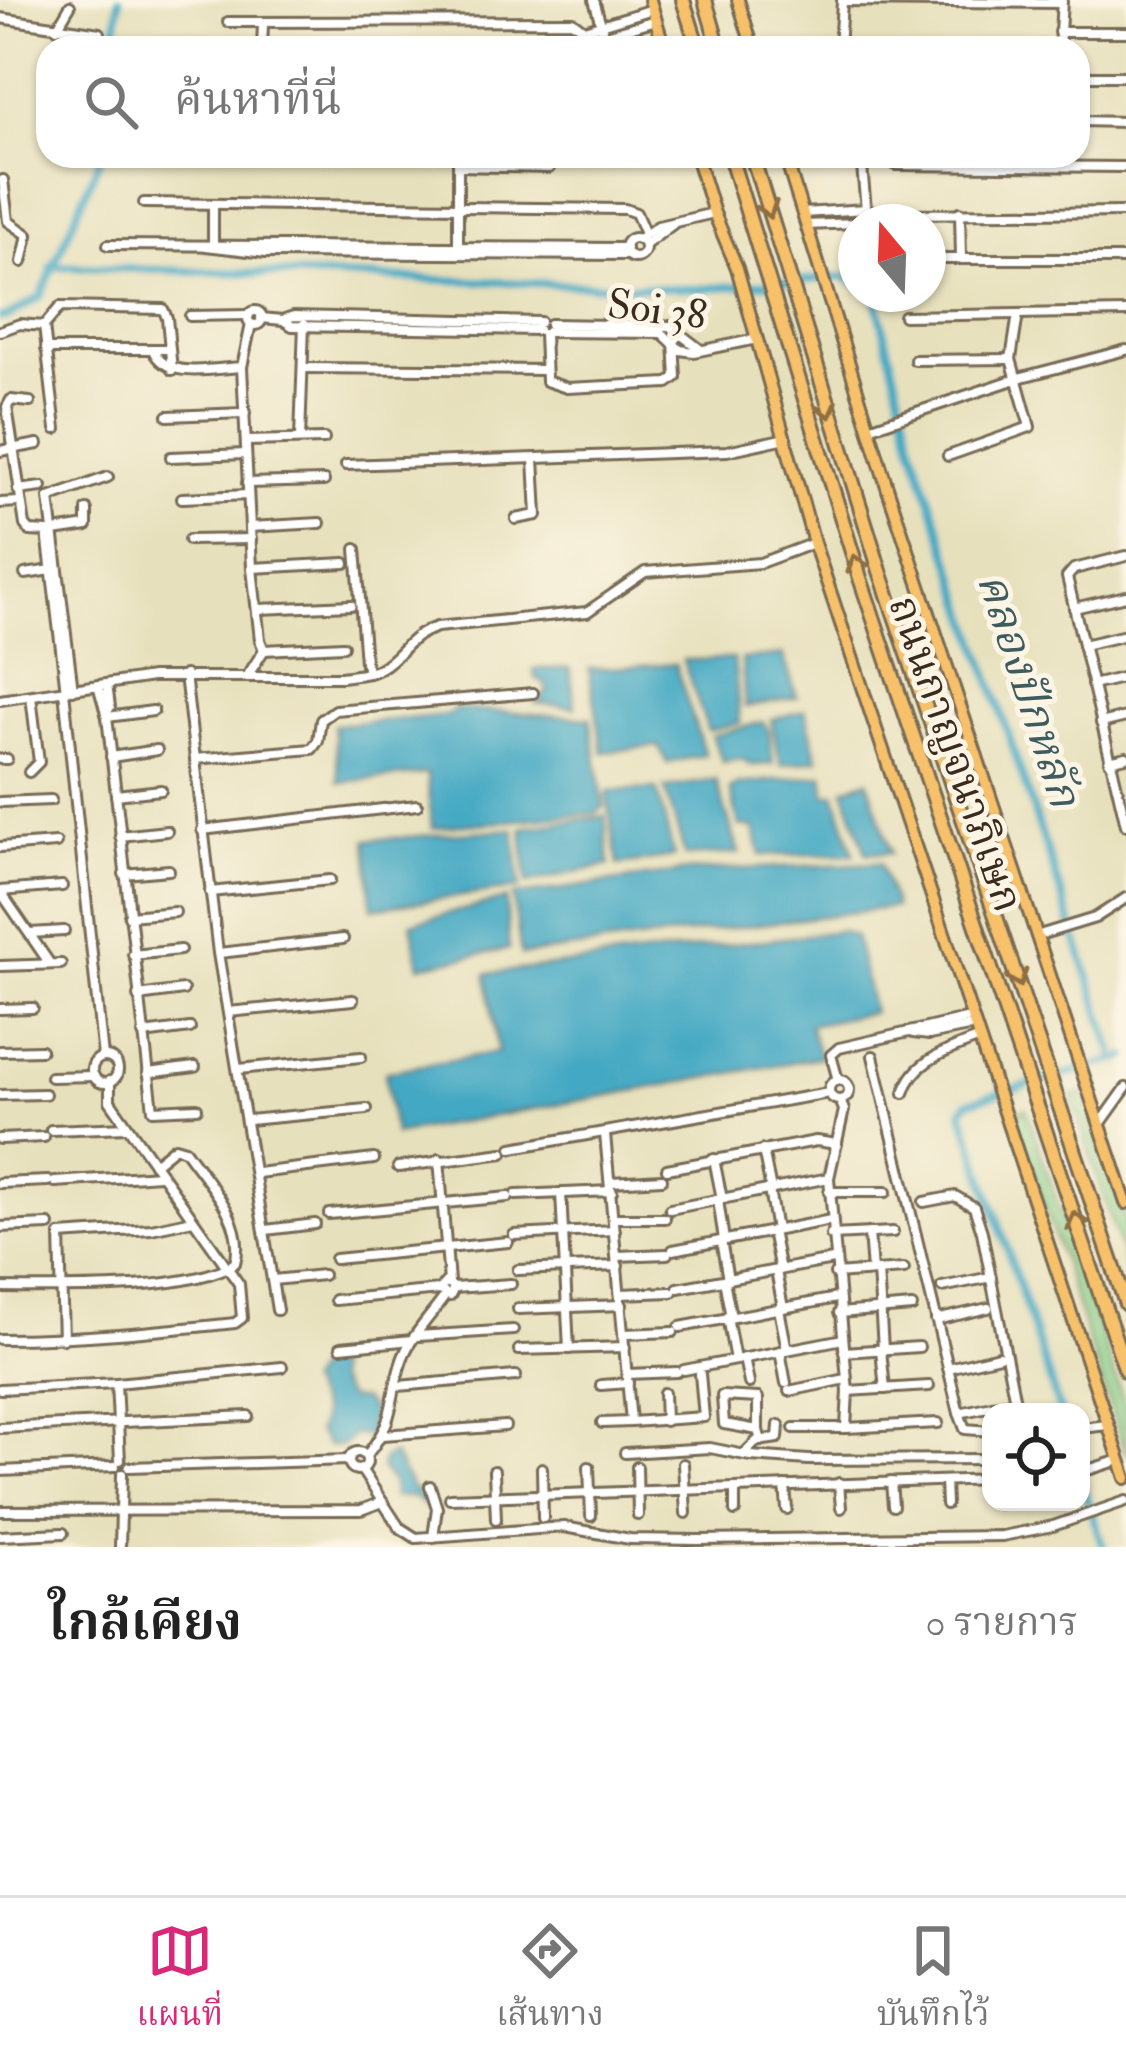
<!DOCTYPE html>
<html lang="th">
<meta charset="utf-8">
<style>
:root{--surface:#fff;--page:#f2f2f2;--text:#222;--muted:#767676;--line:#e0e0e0;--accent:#db2777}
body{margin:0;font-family:"IM FELL Double Pica","Noto Serif Thai",serif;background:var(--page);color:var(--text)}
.controls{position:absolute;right:36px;bottom:36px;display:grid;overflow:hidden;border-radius:24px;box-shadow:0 3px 9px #0004}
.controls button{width:108px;height:108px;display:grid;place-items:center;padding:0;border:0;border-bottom:3px solid var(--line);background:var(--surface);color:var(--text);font:60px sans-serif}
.compass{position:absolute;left:838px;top:204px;width:108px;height:108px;border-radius:50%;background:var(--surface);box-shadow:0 3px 9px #0004;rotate:341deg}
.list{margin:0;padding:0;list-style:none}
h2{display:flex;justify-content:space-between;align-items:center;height:156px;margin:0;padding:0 48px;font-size:51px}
h2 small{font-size:39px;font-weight:400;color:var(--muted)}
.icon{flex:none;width:66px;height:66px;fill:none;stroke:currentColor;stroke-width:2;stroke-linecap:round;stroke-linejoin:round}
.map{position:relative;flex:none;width:1126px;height:1547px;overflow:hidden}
.search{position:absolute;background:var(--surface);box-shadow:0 3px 9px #0004;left:36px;right:36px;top:36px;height:132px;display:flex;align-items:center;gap:30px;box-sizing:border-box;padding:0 42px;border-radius:36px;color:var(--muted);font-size:45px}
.sheet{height:348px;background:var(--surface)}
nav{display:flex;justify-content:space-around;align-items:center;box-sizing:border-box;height:168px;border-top:3px solid var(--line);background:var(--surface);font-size:33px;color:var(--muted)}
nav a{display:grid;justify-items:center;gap:6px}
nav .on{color:var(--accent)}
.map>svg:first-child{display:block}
.green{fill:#85cb85;stroke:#607a52;stroke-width:3}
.water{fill:#43a8c3;stroke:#3f6970;stroke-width:3}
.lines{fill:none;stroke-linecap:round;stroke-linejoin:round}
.canal{stroke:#43a8c3;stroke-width:8}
.minor-casing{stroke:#776a55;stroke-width:14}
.major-casing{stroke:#776a55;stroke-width:16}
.highway-casing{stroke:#776a55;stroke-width:18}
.minor{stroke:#fff;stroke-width:8}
.major{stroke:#f7c06b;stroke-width:10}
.highway{stroke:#f7c06b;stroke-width:12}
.oneway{stroke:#906e41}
.labels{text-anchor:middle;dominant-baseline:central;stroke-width:10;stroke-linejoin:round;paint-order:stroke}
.street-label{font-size:42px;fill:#3b2a1e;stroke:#fcf5e5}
.water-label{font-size:45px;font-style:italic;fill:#3e5c60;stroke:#fcf5e5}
</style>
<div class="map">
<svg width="1126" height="1547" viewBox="0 0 1126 1547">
<rect width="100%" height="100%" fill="#fcf5e5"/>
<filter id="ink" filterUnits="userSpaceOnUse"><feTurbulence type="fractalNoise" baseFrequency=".00833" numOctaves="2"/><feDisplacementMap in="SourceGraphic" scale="24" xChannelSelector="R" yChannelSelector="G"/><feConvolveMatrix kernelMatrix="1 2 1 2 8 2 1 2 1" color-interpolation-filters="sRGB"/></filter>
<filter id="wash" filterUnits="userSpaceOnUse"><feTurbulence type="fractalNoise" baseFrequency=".004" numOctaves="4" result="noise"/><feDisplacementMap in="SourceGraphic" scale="48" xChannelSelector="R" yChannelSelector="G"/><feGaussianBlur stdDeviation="2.7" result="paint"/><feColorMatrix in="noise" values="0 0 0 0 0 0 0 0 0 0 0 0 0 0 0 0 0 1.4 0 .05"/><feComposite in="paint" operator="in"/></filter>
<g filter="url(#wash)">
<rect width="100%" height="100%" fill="#e7e0bc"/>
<g class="green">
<path d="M1083,1094L1126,1223V1267L1072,1097Z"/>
<path d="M1026,1108L1126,1409V1456L1014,1112Z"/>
</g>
<g class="water">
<path d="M783,655L797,697L745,707L742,659Z"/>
<path d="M734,659L740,723L708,731L683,660Z"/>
<path d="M675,664L705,755L667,763L658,746L603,752L589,669Z"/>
<path d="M570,668L575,707L536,703L548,690L542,681L535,678L534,669Z"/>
<path d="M455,709L590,718L604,807L596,813L432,828L427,774L339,782L334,725L449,715Z"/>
<path d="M805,710L818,759L781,765L771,720Z"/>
<path d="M763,722L769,731L773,764L750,765L743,759L723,762L712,736Z"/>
<path d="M823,775L826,795L835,793L854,854L761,855L754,828L739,826L730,789L739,784Z"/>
<path d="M716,780L739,853L685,856L665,788Z"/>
<path d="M868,780L891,853H866L844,789Z"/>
<path d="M657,789L674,857L618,865L607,796L609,791Z"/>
<path d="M605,816L609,865L527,883L522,828Z"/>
<path d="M514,829L520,888L372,908L367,840Z"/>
<path d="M880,863L895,907L521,955L513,896L688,871Z"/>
<path d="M506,899L509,949L420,966L411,923Z"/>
<path d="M840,931L855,936L873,1012L809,1025L820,1057L394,1134L385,1072L498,1052L486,974Z"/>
<path d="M327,1361L335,1369L336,1380L347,1398L363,1400L372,1410L369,1437L354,1434L343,1446H328L317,1431C329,1411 313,1399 307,1383L318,1366Z"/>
<path d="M393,1454L412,1489L427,1496L434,1510L430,1511L414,1497H393L392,1484L381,1467L383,1459Z"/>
</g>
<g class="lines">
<g class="canal">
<path d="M114,48L119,0"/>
<path d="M51,266L696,289L846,277L856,283"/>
<path d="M875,294L913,447L1116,1059"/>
<path d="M0,317L9,316L41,296L101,156"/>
<path d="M1060,1412L962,1110L968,1102L1126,1057"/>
<path d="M1081,1478L1103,1547"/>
</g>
</g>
</g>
<g filter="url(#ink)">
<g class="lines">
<defs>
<g id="minor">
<path d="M594,0L602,28"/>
<path d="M842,1L1061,3"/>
<path d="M0,18L100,33"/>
<path d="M228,22L572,21L584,30L586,41L580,48"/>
<path d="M57,28L70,6"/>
<path d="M584,30L653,9"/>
<path d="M1059,32H1126"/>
<path d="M586,41L656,20"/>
<path d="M262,48L263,24"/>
<path d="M839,48L842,2"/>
<path d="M1059,48L1062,1"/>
<path d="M1078,76H1126"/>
<path d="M1078,121L1126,122"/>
<path d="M458,156V247"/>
<path d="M861,156L866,209"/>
<path d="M896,165L1126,167"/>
<path d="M458,166L549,168"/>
<path d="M3,180L8,221L28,235L22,262"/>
<path d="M144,203L625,209L636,213L645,234"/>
<path d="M213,205V246"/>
<path d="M960,212L961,258"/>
<path d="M803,213L866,209L883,215"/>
<path d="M869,222L885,215L908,214L1126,212"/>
<path d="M806,225L856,223"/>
<circle cx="635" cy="248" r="10"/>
<path d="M639,239L658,226L714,213"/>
<path d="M108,245L626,248"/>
<path d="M645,245L673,224"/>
<path d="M206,246L266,253L629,255"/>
<path d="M928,259H1126"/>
<circle cx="255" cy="318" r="7"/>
<path d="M190,316L249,315"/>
<path d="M904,316L1126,312"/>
<path d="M261,318L283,320L292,326L538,330"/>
<path d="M285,319L294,316L540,322"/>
<path d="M251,324L242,367L252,568L260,640L264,650L343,646"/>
<path d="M550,324L670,326L701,350"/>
<path d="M0,331L20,324L44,326"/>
<path d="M548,332L662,333L680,350L694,352L757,339"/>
<path d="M544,334L546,381L567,388L668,383L676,377L674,342L681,332"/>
<path d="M46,349H170"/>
<path d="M153,350C166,381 214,368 242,367"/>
<path d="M915,360L1011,359"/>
<path d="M303,368L544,370"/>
<path d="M30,402L11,400L7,407L25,525L30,531L47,532L66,691"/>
<path d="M168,416L245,413"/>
<path d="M869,428L1022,377L1126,350"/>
<path d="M56,429L44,326L60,307L163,309L167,318L172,370"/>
<path d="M300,439L304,324"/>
<path d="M247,441L324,439"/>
<path d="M0,451L38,444"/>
<path d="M948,456L1030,427L1011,359L1018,314"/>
<path d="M171,457L246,454"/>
<path d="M346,465L727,451L786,438"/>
<path d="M247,483L324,481"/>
<path d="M18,490L42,487"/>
<path d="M182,498L248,495"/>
<path d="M0,503L20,502"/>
<path d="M516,519L537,515L534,459"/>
<path d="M250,527L320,523"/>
<path d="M54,531L87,526V510"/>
<path d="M189,540L251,539"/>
<path d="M356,549L365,662L369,673"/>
<path d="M1126,556L1074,569L1067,577L1126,825"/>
<path d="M252,568L345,563"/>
<path d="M25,574L52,570"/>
<path d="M1074,608L1126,596"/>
<path d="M259,609L351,605"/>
<path d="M1083,645L1126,635"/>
<path d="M185,675L218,953L277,1310"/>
<path d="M248,675L264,650"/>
<path d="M98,685L107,717L153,1110L197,1108"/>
<path d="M1092,685L1126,677"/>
<path d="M73,690L49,498L108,477"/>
<path d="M64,691L103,1057"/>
<path d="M0,700L152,677H341C354,675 370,675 381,668C404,654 406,637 437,627L587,612L645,572L760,563L814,543"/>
<path d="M106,713L110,707L107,684"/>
<path d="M107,717L153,711"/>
<path d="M1101,723L1126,717"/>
<path d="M111,757L157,750"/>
<path d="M0,759H7"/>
<path d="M195,759L312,749L318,741L321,720L335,710L533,693"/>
<path d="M1109,761L1126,757"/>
<path d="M29,772L39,762L31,696"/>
<path d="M116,795L161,790"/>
<path d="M0,802L51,800"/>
<path d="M202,830L417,805"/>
<path d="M120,836L167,831"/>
<path d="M0,847L56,843"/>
<path d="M124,874L169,870"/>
<path d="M0,891L50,964"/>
<path d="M0,891L62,886"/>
<path d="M210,892L330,880"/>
<path d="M129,916L175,912"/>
<path d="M30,933L64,931"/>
<path d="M1036,936L1095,918L1126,898"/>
<path d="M219,953L343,939"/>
<path d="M133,955L180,950"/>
<path d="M0,966L61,964"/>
<path d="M138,996L183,990"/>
<path d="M0,1009L33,1008"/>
<path d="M228,1012L353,1000"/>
<path d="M913,1033L929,1035L973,1026"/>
<path d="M143,1034L190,1028"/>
<path d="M0,1051L41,1050"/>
<path d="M873,1056L959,1413L965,1429L991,1431"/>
<circle cx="105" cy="1070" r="13"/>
<path d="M239,1069L361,1057"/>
<path d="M148,1073L195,1067"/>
<path d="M51,1077L94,1076"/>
<circle cx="839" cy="1090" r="10"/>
<path d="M838,1080L831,1055L839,1048L970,1018"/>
<path d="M904,1093C914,1060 947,1051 977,1039"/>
<path d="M0,1095L45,1094"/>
<path d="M248,1120L367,1109"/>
<path d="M1101,1123L1126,1088"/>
<path d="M51,1130L127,1127"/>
<path d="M605,1134L631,1422L704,1417L700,1374"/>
<path d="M0,1139L44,1137"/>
<path d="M512,1148L829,1093"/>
<path d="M763,1150L771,1190"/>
<path d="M439,1159L449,1282"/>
<path d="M714,1159L722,1199"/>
<path d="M398,1167L503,1153"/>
<path d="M667,1169L816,1141L837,1144"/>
<path d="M257,1173L374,1159"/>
<path d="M55,1182L160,1175"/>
<path d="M611,1182L662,1179"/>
<path d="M0,1183L48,1181"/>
<path d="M769,1190L776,1230"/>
<path d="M829,1192H886"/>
<path d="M561,1193L569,1349"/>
<path d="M516,1195L612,1191"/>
<path d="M718,1200L724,1240"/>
<path d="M924,1202L955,1196L974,1207L982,1232L1017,1412"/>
<path d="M670,1209L829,1178"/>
<path d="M329,1214L508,1197"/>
<path d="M614,1218H665"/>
<path d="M0,1227L49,1225"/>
<path d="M266,1230L315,1224"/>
<path d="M772,1231L780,1270"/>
<path d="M869,1233L872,1271"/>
<path d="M514,1235L615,1230"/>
<path d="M831,1235L893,1232"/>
<path d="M721,1241L728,1279"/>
<path d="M673,1250L831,1220"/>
<path d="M617,1256L667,1254"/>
<path d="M335,1259L508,1242"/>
<path d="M518,1270L618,1266"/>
<path d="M776,1271L783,1308"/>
<path d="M878,1271L883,1349"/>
<path d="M835,1274L904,1269"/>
<path d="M273,1280L323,1275"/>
<path d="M724,1280L731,1317"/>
<path d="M942,1287L991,1277"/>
<path d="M0,1288C56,1288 189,1293 235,1263C247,1221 207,1182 185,1150L175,1147L154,1164"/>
<path d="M454,1288L511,1284"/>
<path d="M678,1288L833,1260"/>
<path d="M620,1294L672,1292"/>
<path d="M335,1300L439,1290L450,1296L454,1288L446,1282L439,1290"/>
<path d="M518,1309L622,1305"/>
<path d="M779,1309L787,1350"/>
<path d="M839,1313L912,1307"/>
<path d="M727,1317L735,1360"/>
<path d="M936,1320L988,1308"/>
<path d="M680,1327L837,1298"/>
<path d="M624,1334L673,1332"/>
<path d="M418,1336L513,1330"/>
<path d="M0,1339C79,1339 157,1331 235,1323L242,1318L239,1284L110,1101V1081"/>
<path d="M63,1339L60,1235L151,1229L193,1220"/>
<path d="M341,1347L412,1340"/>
<path d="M519,1350L625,1347"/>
<path d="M881,1350L885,1389"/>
<path d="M780,1351L786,1383"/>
<path d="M844,1352L919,1347"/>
<path d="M744,1358L749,1383"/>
<path d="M948,1368L999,1356"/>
<path d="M684,1370L843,1339"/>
<path d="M627,1374L677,1372"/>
<path d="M116,1383L120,1460"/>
<path d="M601,1385L628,1383"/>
<path d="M398,1386L516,1376"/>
<path d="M0,1389L116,1383L282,1367"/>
<path d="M789,1391L846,1379"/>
<path d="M848,1391L929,1386"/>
<path d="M664,1393L665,1421"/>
<path d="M959,1413L1006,1403"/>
<path d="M602,1423L631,1422"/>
<path d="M0,1428L248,1416"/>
<path d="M794,1428H846L848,1391L829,1178L844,1110L840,1100"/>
<path d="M846,1428L938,1423"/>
<path d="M1081,1428L1108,1425"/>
<path d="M758,1430V1398L722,1396L724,1424L758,1430L761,1441"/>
<path d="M383,1435L505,1426"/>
<circle cx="358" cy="1461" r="9"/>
<path d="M625,1453L710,1448L750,1456L809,1460L991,1459"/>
<path d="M744,1454L757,1441L778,1438L779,1425"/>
<path d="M366,1456C398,1417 388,1401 402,1360C410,1337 431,1316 445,1296"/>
<path d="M683,1464L686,1513"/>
<path d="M129,1467L349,1460"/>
<path d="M589,1467L591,1516"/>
<path d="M637,1467L638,1515"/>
<path d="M542,1468L543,1518"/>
<path d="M361,1469L399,1527L416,1538L564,1527L630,1539L698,1540L1002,1536L1053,1526L1126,1501"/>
<path d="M0,1471L115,1466"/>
<path d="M494,1471L496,1519"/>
<path d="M1081,1472L1120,1460"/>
<path d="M945,1481L946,1504"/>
<path d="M891,1482L893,1506"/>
<path d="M839,1483L841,1508"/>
<path d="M430,1486L437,1508L433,1537"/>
<path d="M785,1486L787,1509"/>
<path d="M735,1488V1511"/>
<path d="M450,1498L991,1479"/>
<path d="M996,1502V1503"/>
<path d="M0,1511L361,1510L382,1502"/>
<path d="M0,1536L63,1533"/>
<path d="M120,1547L122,1474"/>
</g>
<g id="major">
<path d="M650,0L664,48"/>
<path d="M738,0L753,48"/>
<path d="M696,156L714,213L737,268L814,543L1126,1478"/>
<path d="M785,156L888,490L1126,1203"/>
</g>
<g id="highway">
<path d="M683,0L698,48"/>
<path d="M705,0L719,48"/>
<path d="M730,156L860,578L1126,1371"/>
<path d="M752,156L880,571L1126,1304"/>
</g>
</defs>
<use href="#minor" class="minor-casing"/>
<use href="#major" class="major-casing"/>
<use href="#highway" class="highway-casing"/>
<use href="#minor" class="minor"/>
<use href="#major" class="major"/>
<use href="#highway" class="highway"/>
</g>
<defs><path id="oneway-chevron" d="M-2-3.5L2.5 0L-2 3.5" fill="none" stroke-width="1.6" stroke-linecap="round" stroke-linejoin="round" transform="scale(3)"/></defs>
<g class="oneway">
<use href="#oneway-chevron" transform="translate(768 210) rotate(73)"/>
<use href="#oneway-chevron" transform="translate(828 410) rotate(73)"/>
<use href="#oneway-chevron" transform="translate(856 563) rotate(-108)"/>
<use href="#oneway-chevron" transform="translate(1018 979) rotate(71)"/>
<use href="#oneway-chevron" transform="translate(1076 1220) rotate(-108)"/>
</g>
</g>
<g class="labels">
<g class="street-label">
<text transform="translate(657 310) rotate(7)">Soi 38</text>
<text transform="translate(955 754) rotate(71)">ถนนกาญจนาภิเษก</text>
</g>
<g class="water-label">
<text transform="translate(1028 690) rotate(72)">คลองปักหลัก</text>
</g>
</g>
</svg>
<div class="controls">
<button><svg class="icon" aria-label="locate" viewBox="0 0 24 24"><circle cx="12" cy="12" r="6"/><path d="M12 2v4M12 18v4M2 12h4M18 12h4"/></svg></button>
</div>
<svg class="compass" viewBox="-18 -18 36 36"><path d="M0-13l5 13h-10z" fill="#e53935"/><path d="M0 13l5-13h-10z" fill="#767676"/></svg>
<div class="search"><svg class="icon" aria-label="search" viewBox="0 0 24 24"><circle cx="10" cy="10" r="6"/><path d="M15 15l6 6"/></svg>ค้นหาที่นี่</div>
</div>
<section class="sheet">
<h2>ใกล้เคียง<small>0 รายการ</small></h2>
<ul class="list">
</ul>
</section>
<nav>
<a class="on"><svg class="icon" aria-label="map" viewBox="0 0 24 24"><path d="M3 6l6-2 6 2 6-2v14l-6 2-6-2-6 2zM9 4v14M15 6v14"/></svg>แผนที่</a>
<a><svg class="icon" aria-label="directions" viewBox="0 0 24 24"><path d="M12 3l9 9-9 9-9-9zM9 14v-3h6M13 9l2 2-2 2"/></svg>เส้นทาง</a>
<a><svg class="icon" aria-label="saved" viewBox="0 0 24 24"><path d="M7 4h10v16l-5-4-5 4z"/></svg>บันทึกไว้</a>
</nav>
